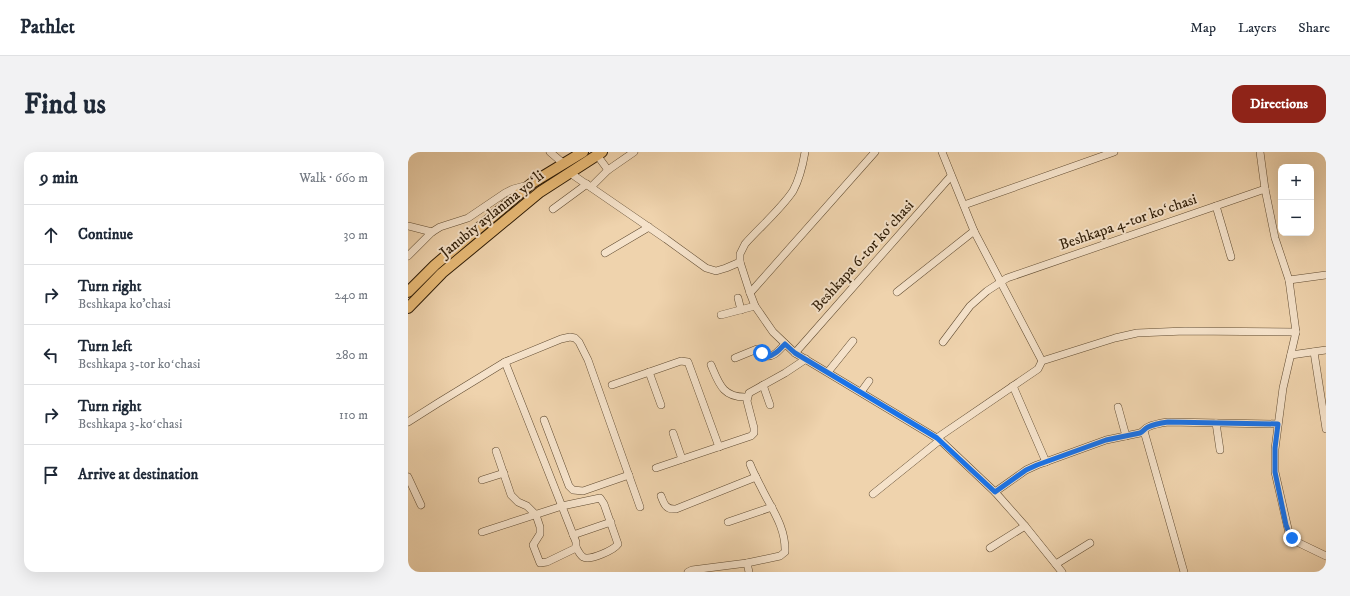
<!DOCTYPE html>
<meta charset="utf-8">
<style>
:root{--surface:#fff;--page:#f2f2f3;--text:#1f2937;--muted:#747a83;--line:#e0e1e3;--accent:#8f2418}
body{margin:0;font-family:"IM FELL DW Pica",serif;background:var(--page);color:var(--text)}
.controls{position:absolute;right:12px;top:12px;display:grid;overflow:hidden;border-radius:8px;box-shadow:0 4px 16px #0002}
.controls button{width:36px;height:36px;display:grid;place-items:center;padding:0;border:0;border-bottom:1px solid var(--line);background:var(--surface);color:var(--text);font:20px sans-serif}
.stop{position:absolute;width:12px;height:12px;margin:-9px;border:3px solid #1a73e8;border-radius:50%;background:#fff}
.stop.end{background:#1a73e8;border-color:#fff;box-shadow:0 1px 4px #0008}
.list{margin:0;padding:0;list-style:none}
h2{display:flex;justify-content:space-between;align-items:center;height:52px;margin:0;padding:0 16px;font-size:17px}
h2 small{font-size:13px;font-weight:400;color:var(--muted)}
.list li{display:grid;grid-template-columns:26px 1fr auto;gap:12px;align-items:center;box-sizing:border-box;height:60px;padding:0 16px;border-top:1px solid var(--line)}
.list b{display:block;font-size:15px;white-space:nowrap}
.list p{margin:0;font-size:13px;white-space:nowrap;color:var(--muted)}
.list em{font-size:13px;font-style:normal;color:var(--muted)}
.icon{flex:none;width:22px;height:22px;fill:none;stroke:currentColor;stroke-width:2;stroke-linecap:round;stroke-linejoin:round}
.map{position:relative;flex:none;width:918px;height:420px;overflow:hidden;border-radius:12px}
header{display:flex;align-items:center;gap:24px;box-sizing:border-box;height:56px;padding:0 20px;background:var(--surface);border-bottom:1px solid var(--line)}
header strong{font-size:19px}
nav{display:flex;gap:22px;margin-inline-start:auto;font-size:14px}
.intro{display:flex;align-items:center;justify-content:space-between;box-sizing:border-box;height:96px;padding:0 24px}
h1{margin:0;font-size:28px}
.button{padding:10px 18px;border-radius:12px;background:var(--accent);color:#fff;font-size:14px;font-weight:700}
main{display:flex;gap:24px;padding:0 24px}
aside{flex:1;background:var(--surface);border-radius:12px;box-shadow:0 4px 16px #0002}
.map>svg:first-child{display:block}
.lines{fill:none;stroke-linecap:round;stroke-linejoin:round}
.minor-casing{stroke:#604b31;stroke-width:8}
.highway-casing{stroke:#301e08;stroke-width:12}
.minor{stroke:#f5e2ca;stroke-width:7}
.highway{stroke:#e8ba76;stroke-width:10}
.route{stroke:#1a73e8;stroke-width:5}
.labels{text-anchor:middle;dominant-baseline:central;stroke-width:4;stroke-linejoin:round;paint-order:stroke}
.street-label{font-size:15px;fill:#301e08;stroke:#f5e2ca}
</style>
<header>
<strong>Pathlet</strong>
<nav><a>Map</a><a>Layers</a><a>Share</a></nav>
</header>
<div class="intro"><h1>Find us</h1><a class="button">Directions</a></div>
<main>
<aside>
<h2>9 min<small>Walk · 660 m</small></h2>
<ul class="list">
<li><svg class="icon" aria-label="ahead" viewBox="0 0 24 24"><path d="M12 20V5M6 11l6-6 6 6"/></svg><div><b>Continue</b></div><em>30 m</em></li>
<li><svg class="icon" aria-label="right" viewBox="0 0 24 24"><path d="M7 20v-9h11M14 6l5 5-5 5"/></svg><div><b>Turn right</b><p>Beshkapa ko'chasi</p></div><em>240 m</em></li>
<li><svg class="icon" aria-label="left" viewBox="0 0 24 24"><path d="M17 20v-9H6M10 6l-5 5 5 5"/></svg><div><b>Turn left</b><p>Beshkapa 3-tor koʻchasi</p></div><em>280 m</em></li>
<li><svg class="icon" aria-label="right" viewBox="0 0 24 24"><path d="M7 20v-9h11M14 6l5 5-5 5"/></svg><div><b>Turn right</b><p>Beshkapa 3-koʻchasi</p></div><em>110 m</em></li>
<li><svg class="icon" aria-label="arrive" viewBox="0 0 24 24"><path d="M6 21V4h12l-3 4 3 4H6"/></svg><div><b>Arrive at destination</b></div></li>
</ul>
</aside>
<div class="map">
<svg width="918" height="420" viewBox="0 0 918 420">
<rect width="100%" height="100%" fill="#efd3ad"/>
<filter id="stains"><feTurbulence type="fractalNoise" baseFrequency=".005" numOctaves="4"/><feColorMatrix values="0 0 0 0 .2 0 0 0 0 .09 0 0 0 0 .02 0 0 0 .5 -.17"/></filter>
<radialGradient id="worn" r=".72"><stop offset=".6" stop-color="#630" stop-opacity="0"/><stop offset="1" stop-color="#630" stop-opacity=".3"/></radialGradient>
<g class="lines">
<defs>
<g id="minor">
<path d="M142,0L156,12"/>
<path d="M397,0C395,12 391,28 385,39C373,57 351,76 337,92L332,102V110L342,141L347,154L365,180L387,201L532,288L587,340L617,374L654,420"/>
<path d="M534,0L566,79L634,209"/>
<path d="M852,0L857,37L867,86L881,128L888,180L875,236L867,297V320L881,381L889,390L918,404"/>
<path d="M189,3L200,18"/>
<path d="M162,21L258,87L298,116L308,119L318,116L332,110"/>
<path d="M183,35L200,18L226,0"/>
<path d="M556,53L706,0"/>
<path d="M808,54L823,105"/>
<path d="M145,57L179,32"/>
<path d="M0,74L24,80"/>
<path d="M197,101L241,75"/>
<path d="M0,104L24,80L32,75L60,66L97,41L105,37L120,33"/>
<path d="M881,128L918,123"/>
<path d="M489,140L566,79"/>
<path d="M342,141L467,0"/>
<path d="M330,146L333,158"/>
<path d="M313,163L347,154"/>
<path d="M535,190L562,154L579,139L599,126L857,37"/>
<path d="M906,200L918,277"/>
<path d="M387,201L543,24"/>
<path d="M883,203L918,198"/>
<path d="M327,206L349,197L353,199L356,204C366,206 371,198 377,192"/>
<path d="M303,213C311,232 315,246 339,245"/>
<path d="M241,220L253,253"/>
<path d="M420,220L445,189"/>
<path d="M204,233L273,209L280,210L311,295"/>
<path d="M355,233L362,253"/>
<path d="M605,234L638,310"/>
<path d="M453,240L461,229"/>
<path d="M710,255L718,284"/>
<path d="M136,268L161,334L165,338L175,339L221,323"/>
<path d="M0,270L30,251L97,210L153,187L162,185L167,186L171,190L180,208L232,355"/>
<path d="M808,271L812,298"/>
<path d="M736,279L776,420"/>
<path d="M265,281L274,307"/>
<path d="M529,286L630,217L634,209L707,186L729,181L777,179L888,180"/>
<path d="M88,299L103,343L110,350L119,354L128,363L132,375V382L125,393L132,411L139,410L166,397L168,395V390L97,210"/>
<path d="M248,316L343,284L346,281V276L339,249L341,241L377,221L398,207"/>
<path d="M0,325L13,353"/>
<path d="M74,328L96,321"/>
<path d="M587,340L618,318L629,313L698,288L732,281C736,279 736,277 740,275C746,272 753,271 760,270L870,272"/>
<path d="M465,342L532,288"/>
<path d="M253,344C256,352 258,358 268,357L348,325"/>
<path d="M320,370L364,355"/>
<path d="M74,380L154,354L192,346L196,352L210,392C206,398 182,409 175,405C172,403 170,399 168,395"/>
<path d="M165,383L203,370"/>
<path d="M582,396L617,374"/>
<path d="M339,411L341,420"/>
<path d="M648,412L682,391"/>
<path d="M280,420L284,418L339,411L372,404L377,400C378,375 363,356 353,335C349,327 345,320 342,312"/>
</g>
<g id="highway">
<path d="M0,140L27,113L124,31L175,0"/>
<path d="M0,156L34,121L132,40L194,0"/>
</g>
</defs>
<use href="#minor" class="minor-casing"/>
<use href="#highway" class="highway-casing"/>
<use href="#minor" class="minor"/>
<use href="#highway" class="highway"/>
</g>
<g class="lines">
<path class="route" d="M354,201L359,205C367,203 371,198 377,192L387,201L529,286L587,340L618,318L629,313L698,288L732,281C736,279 736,277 740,275C746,272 753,271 760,270L870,272L867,296V320L878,373L881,381L884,386"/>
</g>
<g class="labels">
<g class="street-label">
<text transform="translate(84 62) rotate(-39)">Janubiy aylanma yoʻli</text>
<text transform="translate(720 70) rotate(-19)">Beshkapa 4-tor koʻchasi</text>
<text transform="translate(455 104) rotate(-48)">Beshkapa 6-tor koʻchasi</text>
</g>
</g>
<rect width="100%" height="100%" filter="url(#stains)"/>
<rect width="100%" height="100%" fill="url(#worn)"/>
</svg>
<div class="controls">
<button>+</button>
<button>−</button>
</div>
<div class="stop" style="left:354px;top:201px"></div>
<div class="stop end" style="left:884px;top:386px"></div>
</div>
</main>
